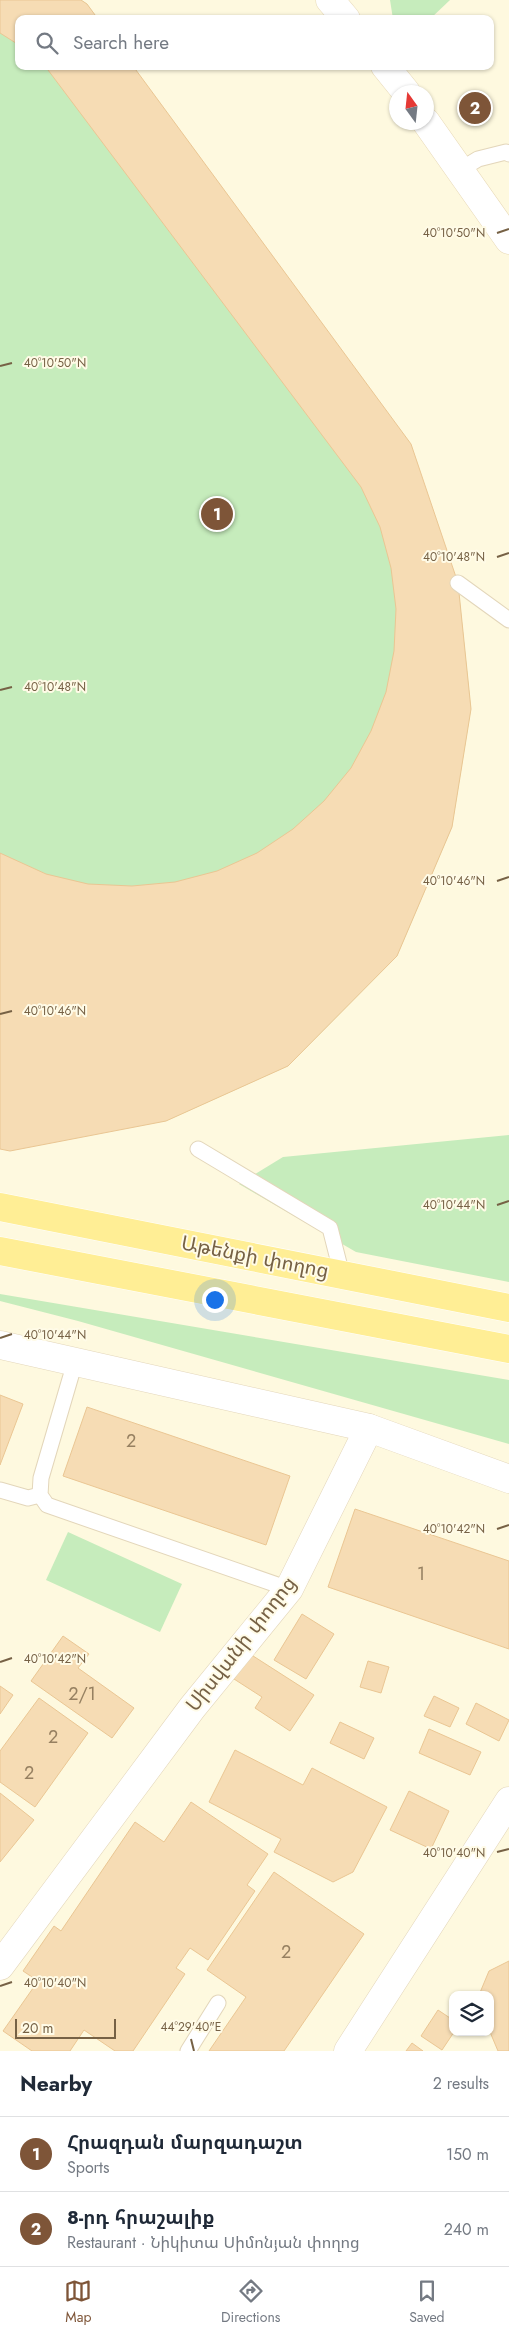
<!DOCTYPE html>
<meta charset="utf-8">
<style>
:root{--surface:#fff;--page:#f2f2f3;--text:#1f2937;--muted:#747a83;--line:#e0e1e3;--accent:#7e5538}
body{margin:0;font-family:Jost,"Noto Sans Armenian",sans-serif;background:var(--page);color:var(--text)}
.controls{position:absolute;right:15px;bottom:15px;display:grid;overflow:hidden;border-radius:10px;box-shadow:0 1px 4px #0004}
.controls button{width:45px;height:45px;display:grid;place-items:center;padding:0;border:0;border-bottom:1px solid var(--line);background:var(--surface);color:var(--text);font:25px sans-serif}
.compass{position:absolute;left:389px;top:85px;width:45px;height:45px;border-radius:50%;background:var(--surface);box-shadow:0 1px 4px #0004;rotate:345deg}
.scale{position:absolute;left:15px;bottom:12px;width:101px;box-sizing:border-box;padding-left:5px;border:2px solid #766145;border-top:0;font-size:14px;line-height:18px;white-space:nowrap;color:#766145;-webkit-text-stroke:4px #fffbe7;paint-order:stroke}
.you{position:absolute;left:214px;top:1299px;width:18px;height:18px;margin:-12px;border:4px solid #fff;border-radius:50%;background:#1a73e8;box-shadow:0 0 0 8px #1a73e833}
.badge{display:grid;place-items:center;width:32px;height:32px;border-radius:50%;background:var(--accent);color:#fff;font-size:16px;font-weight:700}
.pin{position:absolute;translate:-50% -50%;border:2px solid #fff;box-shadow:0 1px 5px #0006}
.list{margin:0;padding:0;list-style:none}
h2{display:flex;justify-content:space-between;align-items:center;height:65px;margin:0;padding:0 20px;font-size:21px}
h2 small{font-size:16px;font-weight:400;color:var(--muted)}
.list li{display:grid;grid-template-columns:32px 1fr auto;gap:15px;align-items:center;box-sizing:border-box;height:75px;padding:0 20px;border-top:1px solid var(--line)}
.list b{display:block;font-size:19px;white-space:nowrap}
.list p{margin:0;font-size:16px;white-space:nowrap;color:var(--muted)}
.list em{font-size:16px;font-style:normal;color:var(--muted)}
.icon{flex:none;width:28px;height:28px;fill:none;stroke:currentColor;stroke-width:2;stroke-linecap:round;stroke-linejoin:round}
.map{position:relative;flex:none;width:509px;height:2051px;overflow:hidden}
.search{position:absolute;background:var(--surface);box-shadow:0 1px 4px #0004;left:15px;right:15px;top:15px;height:55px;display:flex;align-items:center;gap:12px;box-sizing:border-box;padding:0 18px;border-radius:10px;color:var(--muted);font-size:19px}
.sheet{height:215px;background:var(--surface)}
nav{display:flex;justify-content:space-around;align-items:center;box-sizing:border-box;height:70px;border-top:1px solid var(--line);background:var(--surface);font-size:14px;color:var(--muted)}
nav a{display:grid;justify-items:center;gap:2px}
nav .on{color:var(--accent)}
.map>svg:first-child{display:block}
.green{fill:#c6ecbc}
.building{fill:#f6dcb4;stroke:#eac693}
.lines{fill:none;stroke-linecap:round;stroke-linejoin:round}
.lane-casing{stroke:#e3d6ba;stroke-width:17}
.street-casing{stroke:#e3d6ba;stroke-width:29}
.secondary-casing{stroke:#e8d9b7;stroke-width:29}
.primary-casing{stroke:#fff;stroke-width:29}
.lane{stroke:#fff;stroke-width:15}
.street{stroke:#fff;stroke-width:28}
.secondary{stroke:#fff;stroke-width:28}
.primary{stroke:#ffee95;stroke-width:28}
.ticks{fill:none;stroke:#766145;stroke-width:2}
.labels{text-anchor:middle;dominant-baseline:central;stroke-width:4;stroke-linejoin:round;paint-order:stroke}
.number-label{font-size:18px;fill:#968061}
.street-label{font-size:20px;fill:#766145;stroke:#fffbe7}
.ticks-label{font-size:12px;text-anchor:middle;fill:#766145;stroke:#fffbe7;stroke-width:4;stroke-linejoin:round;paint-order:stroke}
</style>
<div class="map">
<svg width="509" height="2051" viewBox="0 0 509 2051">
<rect width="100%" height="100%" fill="#fef9df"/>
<g class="green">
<path d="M0,0H81L87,4L98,19H19V66H133L458,583L471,709L452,827L397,956L288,1066L166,1121L0,1149Z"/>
<path d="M390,0H450L430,19H393Z"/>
<path d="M509,1135V1282L356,1252L239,1184L283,1157Z"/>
<path d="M0,1294L509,1380V1444L78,1321L0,1301Z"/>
<path d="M68,1532L182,1584L160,1632L46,1580Z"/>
</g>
<g class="building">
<path d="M0,0H81L87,4L98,19H19V45L0,33Z"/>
<path d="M45,66H133L411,444L458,583L471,709L452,827L397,956L288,1066L166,1121L10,1151L0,1149V853L46,874L88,884L132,886L175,882L217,871L257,853L293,829L324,801L351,768L371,731L386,692L394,651L396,609L391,568L380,527L361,487Z"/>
<path d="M0,1395L23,1404L0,1465Z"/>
<path d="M87,1407L290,1476L266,1545L63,1476Z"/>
<path d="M355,1509L509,1561V1649L328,1587Z"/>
<path d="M302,1614L334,1634L306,1679L274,1660Z"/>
<path d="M63,1636L89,1654L78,1668L134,1708L112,1738L31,1681Z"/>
<path d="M250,1654L314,1695L290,1731L255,1708L262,1697L234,1679Z"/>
<path d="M368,1661L389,1667L381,1693L360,1687Z"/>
<path d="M0,1686L13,1695L0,1714Z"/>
<path d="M434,1696L459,1708L450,1727L424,1716Z"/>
<path d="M39,1698L88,1733L35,1807L0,1782V1751Z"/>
<path d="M476,1703L509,1720L499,1741L466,1724Z"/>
<path d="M340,1722L374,1738L364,1759L330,1743Z"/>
<path d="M429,1729L481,1752L470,1775L419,1753Z"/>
<path d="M235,1750L303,1785L312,1768L387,1807L353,1872L333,1882L274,1852L281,1839L209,1802Z"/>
<path d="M409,1791L449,1811L431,1849L390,1830Z"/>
<path d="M0,1793L34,1820L0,1862Z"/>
<path d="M191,1802L268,1854L247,1885L255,1891L208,1960L190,1948L176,1968L185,1974L133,2051H115L84,2030L70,2051H32L3,2031L38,1981L23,1971L54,1926L61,1931L135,1822L164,1842Z"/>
<path d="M274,1872L364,1934L284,2051H209L246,1997L207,1970Z"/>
<path d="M509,1961V2051H498L490,2032V1995H479L489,1971Z"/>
<path d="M438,2010L453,2020L454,2032L442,2050L421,2036Z"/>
<path d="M412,2043L423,2051H406Z"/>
</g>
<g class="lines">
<defs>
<g id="lane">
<path d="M460,170L478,159L506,152L509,154"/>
<path d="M458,583L509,620"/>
<path d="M198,1149L330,1228L342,1275"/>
<path d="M75,1362L41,1478L40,1495L47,1505L289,1589"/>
<path d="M0,1490L28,1498L40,1495"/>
<path d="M188,2051L218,2003"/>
</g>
<g id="street">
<path d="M0,1345L369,1428L509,1479"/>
<path d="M0,1966L192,1708L289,1589L369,1428"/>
<path d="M348,2051L509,1801"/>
</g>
<g id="secondary">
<path d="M330,0L346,19"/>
<path d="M385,66L406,92"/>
<path d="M426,122L509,240"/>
</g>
<g id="primary">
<path d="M0,1207L509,1308"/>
<path d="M0,1251L509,1349"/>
</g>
</defs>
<use href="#lane" class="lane-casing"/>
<use href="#street" class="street-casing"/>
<use href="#secondary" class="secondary-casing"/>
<use href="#primary" class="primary-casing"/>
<use href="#lane" class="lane"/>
<use href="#street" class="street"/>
<use href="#secondary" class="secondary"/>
<use href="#primary" class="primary"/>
</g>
<path class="ticks" d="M497,233L509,229M0,366L12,363M497,557L509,553M0,690L12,687M497,881L509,877M0,1014L12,1011M497,1205L509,1201M0,1338L12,1334M497,1529L509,1525M0,1662L12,1658M497,1852L509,1849M0,1986L12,1982M191,2039L194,2051"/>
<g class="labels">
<g class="number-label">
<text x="131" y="1441">2</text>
<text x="421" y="1574">1</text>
<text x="82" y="1694">2/1</text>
<text x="53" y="1737">2</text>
<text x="29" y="1773">2</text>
<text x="286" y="1952">2</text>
</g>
<g class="street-label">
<text transform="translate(255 1257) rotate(11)">Աթենքի փողոց</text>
<text transform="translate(241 1644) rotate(-52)">Սիսվանի փողոց</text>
</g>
</g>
<g class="ticks-label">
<text x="454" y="237">40°10'50"N</text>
<text x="55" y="367">40°10'50"N</text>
<text x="454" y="561">40°10'48"N</text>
<text x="55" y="691">40°10'48"N</text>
<text x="454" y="885">40°10'46"N</text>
<text x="55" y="1015">40°10'46"N</text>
<text x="454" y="1209">40°10'44"N</text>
<text x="55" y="1339">40°10'44"N</text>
<text x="454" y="1533">40°10'42"N</text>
<text x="55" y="1663">40°10'42"N</text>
<text x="454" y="1857">40°10'40"N</text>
<text x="55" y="1987">40°10'40"N</text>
<text x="191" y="2031">44°29'40"E</text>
</g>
</svg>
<div class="controls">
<button><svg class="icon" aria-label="layers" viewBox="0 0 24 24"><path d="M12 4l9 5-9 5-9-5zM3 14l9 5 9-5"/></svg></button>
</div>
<svg class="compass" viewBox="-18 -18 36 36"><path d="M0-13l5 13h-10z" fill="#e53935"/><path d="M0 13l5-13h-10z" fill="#747a83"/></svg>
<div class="scale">20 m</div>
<div class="you"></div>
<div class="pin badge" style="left:217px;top:514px">1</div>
<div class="pin badge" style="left:475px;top:108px">2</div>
<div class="search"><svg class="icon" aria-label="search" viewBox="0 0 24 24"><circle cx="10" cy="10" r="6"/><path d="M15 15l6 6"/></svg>Search here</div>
</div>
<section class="sheet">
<h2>Nearby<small>2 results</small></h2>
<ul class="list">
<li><span class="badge">1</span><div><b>Հրազդան մարզադաշտ</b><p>Sports</p></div><em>150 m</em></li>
<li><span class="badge">2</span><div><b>8-րդ հրաշալիք</b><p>Restaurant · Նիկիտա Սիմոնյան փողոց</p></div><em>240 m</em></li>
</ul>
</section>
<nav>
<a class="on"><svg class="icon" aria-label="map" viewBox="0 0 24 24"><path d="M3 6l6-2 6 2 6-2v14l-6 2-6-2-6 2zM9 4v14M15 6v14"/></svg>Map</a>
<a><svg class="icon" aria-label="directions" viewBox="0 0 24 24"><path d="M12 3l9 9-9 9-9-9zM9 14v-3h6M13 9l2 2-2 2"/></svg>Directions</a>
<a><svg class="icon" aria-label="saved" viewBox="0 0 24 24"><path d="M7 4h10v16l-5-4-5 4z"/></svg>Saved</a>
</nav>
